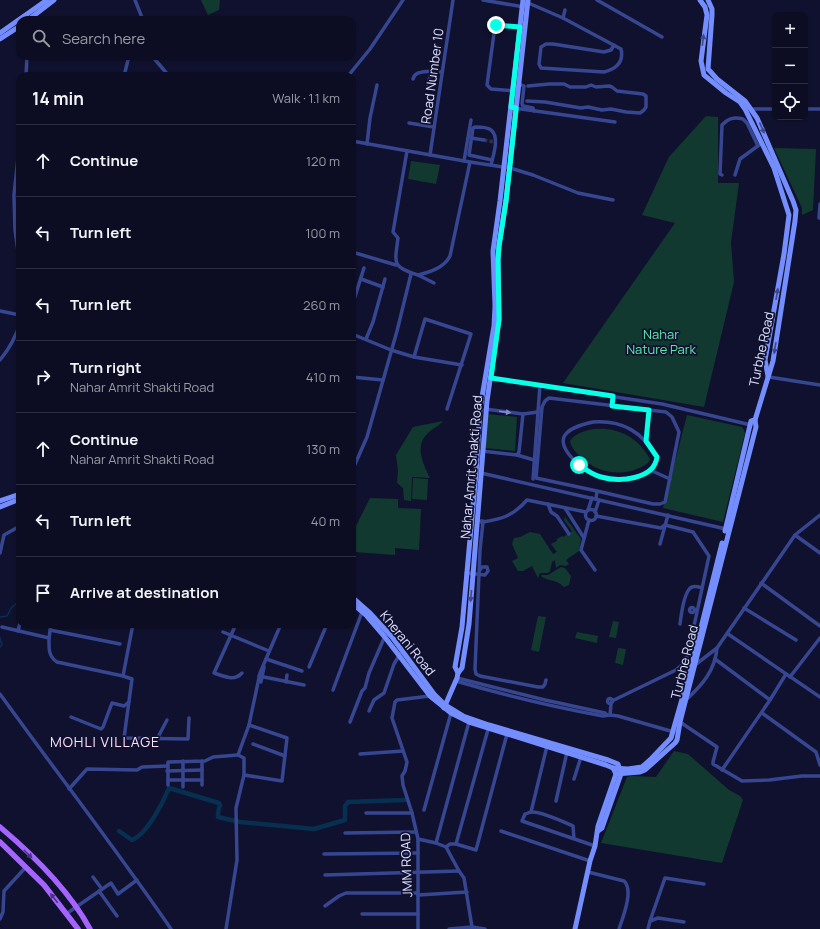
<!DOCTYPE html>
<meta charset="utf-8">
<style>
:root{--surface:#0c0d22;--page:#1a1b2f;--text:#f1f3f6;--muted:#9a9ca5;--line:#2c2d40}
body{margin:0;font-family:Manrope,sans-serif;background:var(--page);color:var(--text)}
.controls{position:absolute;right:12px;top:12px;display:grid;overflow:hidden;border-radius:8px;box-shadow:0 1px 3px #0004}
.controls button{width:36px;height:36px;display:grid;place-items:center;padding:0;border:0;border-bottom:1px solid var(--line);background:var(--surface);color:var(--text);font:20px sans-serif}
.stop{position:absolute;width:12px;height:12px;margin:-9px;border:3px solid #09ffe6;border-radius:50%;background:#fff}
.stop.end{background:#09ffe6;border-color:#fff;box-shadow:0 1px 4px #0008}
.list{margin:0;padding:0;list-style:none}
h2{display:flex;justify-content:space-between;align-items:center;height:52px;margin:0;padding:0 16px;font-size:17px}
h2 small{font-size:13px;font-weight:400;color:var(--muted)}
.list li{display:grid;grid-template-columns:26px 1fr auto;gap:12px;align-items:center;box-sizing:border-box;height:72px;padding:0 16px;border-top:1px solid var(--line)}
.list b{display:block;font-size:15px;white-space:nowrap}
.list p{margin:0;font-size:13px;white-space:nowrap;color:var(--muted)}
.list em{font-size:13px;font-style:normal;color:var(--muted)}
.icon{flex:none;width:22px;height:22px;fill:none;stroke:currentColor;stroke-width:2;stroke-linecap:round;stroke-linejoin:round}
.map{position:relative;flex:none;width:820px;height:929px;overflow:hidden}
.search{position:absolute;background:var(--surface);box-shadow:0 1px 3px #0004;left:16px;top:16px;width:340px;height:44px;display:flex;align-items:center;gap:10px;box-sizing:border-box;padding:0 14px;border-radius:12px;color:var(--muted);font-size:15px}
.panel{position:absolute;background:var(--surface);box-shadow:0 1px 3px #0004;left:16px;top:72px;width:340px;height:556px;border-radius:12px}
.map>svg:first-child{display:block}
.green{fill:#12392f}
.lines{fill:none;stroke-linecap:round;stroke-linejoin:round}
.stream{stroke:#073050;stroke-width:1.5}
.canal{stroke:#073050;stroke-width:4.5}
.street-tunnel{stroke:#2f304d;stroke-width:3.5;stroke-dasharray:3.5 2;stroke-linecap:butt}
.street{stroke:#374691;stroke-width:3.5}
.secondary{stroke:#748dff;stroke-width:5}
.primary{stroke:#a564ff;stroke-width:5.5}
.oneway{fill:#3d498c}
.oneway2{fill:#828bc2}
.oneway3{fill:#4c3282}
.route{stroke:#09ffe6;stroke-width:5}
.labels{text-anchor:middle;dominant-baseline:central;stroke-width:3.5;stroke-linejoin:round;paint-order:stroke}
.street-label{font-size:13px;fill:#dde0ff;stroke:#10112e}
.park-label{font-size:13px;fill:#5eeaaa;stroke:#10112e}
.neighbourhood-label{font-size:14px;letter-spacing:1px;fill:#ffdffa;stroke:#10112e}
</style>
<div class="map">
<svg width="820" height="929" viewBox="0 0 820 929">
<rect width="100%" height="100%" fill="#10112e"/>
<g class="green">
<path d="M201,0H220L219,10L208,15Z"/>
<path d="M706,116L718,117V183H739L731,242L734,282L704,407L563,383L675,223L642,215L669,157Z"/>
<path d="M774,148L816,149L813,210L802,215V208Z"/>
<path d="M411,161L440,165L436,184L408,179Z"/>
<path d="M487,414L517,417L515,451L485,448Z"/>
<path d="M687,415L742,427L744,430L745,433L723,522L663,508Z"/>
<path d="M443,421C439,426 433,428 428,433C414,446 423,463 430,478L412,477L411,501L404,500L403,488L397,483L398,470L396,455L413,427Z"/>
<path d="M594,429C618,427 638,437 650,459L648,463C627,478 598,475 580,456C575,452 571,447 570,441C575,433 585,431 594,429Z"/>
<path d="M413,478L428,479L427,500L412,499Z"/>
<path d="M370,498L398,499V508L421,509L419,550L395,548V555L354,552L352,551V534Z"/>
<path d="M565,517L581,539L579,551L566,560L569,564L566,566L560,565L556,568L555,560L552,562L550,571L548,573H540L538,578L532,566L523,571H518L512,561L518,558L512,544L514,538L520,537L530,532L540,534L553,554L557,552L551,544L557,541V539L562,536L563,537L572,531L564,520Z"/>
<path d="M561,567L565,568L571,576L569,585L564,587C555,578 548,582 541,576L542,575H548Z"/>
<path d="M538,616L546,617L539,652L531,650Z"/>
<path d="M613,621L619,622L616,638L609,637Z"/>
<path d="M577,632L598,636L597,643L575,638Z"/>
<path d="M618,648L626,649L623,665L615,663Z"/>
<path d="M674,751L688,754L729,790L740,796L743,800L722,863L601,843L627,777L631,776L656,777Z"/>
</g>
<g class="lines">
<g class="stream">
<path d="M0,617L7,616L11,608L17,603H20"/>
<path d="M0,638L2,645L0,647"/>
</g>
<path class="canal" d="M119,831L132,840C147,834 163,803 169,788L219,803L220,805L218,813V817L240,822L314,829L345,820V806L348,802L405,800"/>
<path class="street-tunnel" d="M484,140L494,142"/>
<g class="street">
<path d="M135,0L143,20"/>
<path d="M483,0L524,7"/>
<path d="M597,0L662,37"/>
<path d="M526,2L563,18L621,49C624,62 616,69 604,72L541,68L539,64L541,47L546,44H553L604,52L611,50L614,45"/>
<path d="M563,18L565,10"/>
<path d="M152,56L169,76"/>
<path d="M26,76L27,56"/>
<path d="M124,76L129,56"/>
<path d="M348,76L370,49L403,0"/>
<path d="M413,79C415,71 424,72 431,71"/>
<path d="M519,84L524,86L522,104L523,106L533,108L534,111"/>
<path d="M428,86L431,71L442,72"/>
<path d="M515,91L491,89L487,85L495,26L496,25L521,28"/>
<path d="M527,101L545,102L581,108L588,107L602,110L611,109L626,112L640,113L644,110L646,107V96L643,94L617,91L612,87L609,86L596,87L591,85L586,87H570L564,84H549L528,86"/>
<path d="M514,108L615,122"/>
<path d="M750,109H775"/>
<path d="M805,109H820"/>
<path d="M409,123L434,127"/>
<path d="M471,138L484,140"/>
<path d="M20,139L14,195L15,230L20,266"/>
<path d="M352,141L470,162L510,168L533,175L578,193L613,200"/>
<path d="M367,144L370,118L377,85"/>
<path d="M407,151L393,232L398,238C395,263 391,267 418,275C430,272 444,268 450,256L470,162"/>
<path d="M430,155L453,0"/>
<path d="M464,161L471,120"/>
<path d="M491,165C493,156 500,137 491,130C488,127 480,127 475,127L473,128L469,155L492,160"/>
<path d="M722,175L720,174L722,125C728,118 734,117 743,119L747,123L758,146"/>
<path d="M735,175L740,159L759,145"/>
<path d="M819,218L820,204"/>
<path d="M352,252L396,265"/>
<path d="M418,275L434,283"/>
<path d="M361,279L383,287"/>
<path d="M352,306L364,268"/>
<path d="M0,311L20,315"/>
<path d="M352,334L391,350L414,357L462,365"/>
<path d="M366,339L373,322L385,279"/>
<path d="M414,357L425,319L471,334L447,409"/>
<path d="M0,360C9,349 16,337 20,323"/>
<path d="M352,377L383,380"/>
<path d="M769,377L820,385"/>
<path d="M490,378L662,404L751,425"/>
<path d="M485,409L523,414L538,412L540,385"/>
<path d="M593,422C623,420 642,432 657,457L654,467C642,477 625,481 610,479C602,478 594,475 587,471C578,465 557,447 565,435C571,427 584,424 593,422Z"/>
<path d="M646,441L649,410"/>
<path d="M482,451L517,455L534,460"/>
<path d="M517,455L519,452L523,414"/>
<path d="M650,470L670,479"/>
<path d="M352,471L367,437L397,331L411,274"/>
<path d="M481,473L726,529"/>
<path d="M533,479L538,412"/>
<path d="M596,499L597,491L653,504H660L665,502L679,432L672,417L666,412L549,398L545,401L542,407L536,478L597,491"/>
<path d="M548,504L551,512L557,516L569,534"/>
<path d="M565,508L584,538"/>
<circle cx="591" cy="515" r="5.5"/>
<path d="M588,510L592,498"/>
<path d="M595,512L599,500"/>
<path d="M596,516L661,528L665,525L693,532L709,556L688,654L684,663L676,670L612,701"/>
<path d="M589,520L581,550L595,570"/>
<path d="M481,521H483V522L482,523Z"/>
<path d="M795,535L820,553"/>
<path d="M660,544L668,515"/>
<path d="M0,553L4,535L20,526"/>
<path d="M466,573L485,575L488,571L487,567H482L480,570"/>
<path d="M761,583L820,626"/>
<circle cx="692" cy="610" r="2.5"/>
<path d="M744,608L796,640"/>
<path d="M236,624L214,673C224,676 234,682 242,673"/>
<path d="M680,624C681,616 684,590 692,587C695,586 699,587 702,588"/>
<path d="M2,627L49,638C49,648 48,656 57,662L123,676L132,679L124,738L188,739L189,718"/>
<path d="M50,630L120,644"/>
<path d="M18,631L20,623"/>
<path d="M223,632L269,651"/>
<path d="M728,634L820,697"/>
<path d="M49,638L51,624"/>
<path d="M266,659L302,671"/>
<path d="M715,659L770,700"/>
<path d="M695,665L717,648L795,535L820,515"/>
<path d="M309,667L327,624"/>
<path d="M123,676L133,624"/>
<path d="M259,676L304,685"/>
<path d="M790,677L820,638"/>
<path d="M457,678L545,700L605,713L607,715"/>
<path d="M546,680L545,684L543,687H538L480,676L476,674L475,669L480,550L483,522C503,519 514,515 527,500L586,512"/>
<path d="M456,681C504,695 553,707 603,716L610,715L618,716L674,732"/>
<path d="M261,682L264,667"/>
<path d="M286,682L287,675"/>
<path d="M333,690L362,612"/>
<path d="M0,694C57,773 116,849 171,929"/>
<circle cx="610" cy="701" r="2.5"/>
<path d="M686,700C702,685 715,671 717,648"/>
<path d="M369,711L374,700L384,693L394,664L400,654"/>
<path d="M762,713L816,752L820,765"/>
<path d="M610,715L611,704"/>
<path d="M71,717L101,729L103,727L112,703L124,706L129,702"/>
<path d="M350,722L362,691L365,688L369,673L385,636"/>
<path d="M680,722L717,747L713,762V764L742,781L769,780L802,776H820"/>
<path d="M157,739L167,720"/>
<path d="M253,744L285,756"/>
<path d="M360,754L403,751"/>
<path d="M722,770L770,700L786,674"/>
<path d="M167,771L202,770"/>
<path d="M244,775L282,781L287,738L249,725"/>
<path d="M574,779L581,757"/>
<path d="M168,780H202"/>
<path d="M168,785V762L205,761L213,757L238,755"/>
<path d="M202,785V761"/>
<path d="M183,787V761"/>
<path d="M69,789L87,769L137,770L142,767L167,766"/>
<path d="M556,801L567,752"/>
<path d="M424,810L451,713"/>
<path d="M531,812L547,746"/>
<path d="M366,813H412"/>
<path d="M501,831L590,861"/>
<path d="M345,833L416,832"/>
<path d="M418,839L436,843L446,847L459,871L464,878L472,927"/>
<path d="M574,839L573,826C564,822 541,811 531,812C530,812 526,814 525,814L522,821L595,846"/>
<path d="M436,843L469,722"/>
<path d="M456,844L476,850L507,734"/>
<path d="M446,847L450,844H456L489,726"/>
<path d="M324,854L418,853"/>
<path d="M588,872L624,881C634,890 623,917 619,929"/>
<path d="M325,875L459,871"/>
<path d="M93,877L102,889"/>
<path d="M99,891L117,916"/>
<path d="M418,895L467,892"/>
<path d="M325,906L339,896L346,893H418"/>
<path d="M66,914L111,883L118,894L137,880"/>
<path d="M362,914H418"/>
<path d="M0,919L3,912L4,891L26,867"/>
<path d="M650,921L665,878L704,884"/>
<path d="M226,929L237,860L236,808L244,775V758L238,755L249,725L260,673L281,624"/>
<path d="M418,929V839L412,813L403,785L402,776L405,771L407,762L392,718L395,702L397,700L430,696"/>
<path d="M449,929L472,927L485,929"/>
<path d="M648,929L650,921L658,918L684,922"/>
</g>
<g class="secondary">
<path d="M700,0L705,7L707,15L701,61L704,75L726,93L740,102L745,109L774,168L789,215L784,254L765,360L768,376"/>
<path d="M28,20L54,0"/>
<path d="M0,33L47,0"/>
<path d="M0,39L20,26"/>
<path d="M0,501L20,494"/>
<path d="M0,507L20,499"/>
<path d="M725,531L751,421L755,420"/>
<path d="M352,597L369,612L392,637L434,694L445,705L463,716L489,725L608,760L618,764L621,774L602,828L598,831"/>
<path d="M352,603L366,615L384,636L430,696L451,713L469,722L606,765L613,768L616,774L598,826L595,846L590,861L575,929"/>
<path d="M458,673L455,667L462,627L476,473L480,409L494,326L495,306L493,251L500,201L523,0"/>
<path d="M444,708L457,678L458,673L462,668L469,624L487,401L499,319L498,260L499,246L506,201L528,0"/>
<path d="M613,768L628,769L642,767L650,760L671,738L692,664L722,543"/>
<path d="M616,774L640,772L645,770L675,743L677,740L680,722L756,427L755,420L773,361L795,221L796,210L793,201L757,118L745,101L717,79L708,69L712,15V9L708,0"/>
</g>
<g class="primary">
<path d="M0,827C32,854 70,892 90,929"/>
<path d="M0,842L44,885L78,929"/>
</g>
</g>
<defs><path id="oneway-solid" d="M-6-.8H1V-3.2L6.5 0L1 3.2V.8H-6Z"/></defs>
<g class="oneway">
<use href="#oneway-solid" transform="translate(703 40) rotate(-83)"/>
<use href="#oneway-solid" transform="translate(762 128) rotate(66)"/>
<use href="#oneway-solid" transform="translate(777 294) rotate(-80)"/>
<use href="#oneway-solid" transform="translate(775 348) rotate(99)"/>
<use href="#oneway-solid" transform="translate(471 596) rotate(95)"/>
</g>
<use class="oneway2" href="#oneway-solid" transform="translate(505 412) rotate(7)"/>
<g class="oneway3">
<use href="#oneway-solid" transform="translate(28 854) rotate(45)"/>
<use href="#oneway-solid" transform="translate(54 898) rotate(-128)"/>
</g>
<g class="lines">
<path class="route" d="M496,25L520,27L511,107L516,108V110L506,201L499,246L498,260L499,320L491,378L613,396L612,406L649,410L646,441L657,457C654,480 619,482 601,477C593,475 586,470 579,465"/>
</g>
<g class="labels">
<g class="street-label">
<text transform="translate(432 76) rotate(-82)">Road Number 10</text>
<text transform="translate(761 349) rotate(-78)">Turbhe Road</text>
<text transform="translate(471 467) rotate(-85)">Nahar Amrit Shakti Road</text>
<text transform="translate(408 643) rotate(51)">Kherani Road</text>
<text transform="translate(684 662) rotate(-76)">Turbhe Road</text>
<text transform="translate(406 865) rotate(-92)">JMM ROAD</text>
</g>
<g class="park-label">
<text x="661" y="334">Nahar<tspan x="661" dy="15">Nature Park</tspan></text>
</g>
<g class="neighbourhood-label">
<text x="105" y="741">MOHLI VILLAGE</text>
</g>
</g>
</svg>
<div class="controls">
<button>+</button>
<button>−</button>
<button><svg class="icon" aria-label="locate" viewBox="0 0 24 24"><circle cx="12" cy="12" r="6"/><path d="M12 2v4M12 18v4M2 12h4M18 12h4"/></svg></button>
</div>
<div class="stop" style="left:579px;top:465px"></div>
<div class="stop end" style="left:496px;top:25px"></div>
<div class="search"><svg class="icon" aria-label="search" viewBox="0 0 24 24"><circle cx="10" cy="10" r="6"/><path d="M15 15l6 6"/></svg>Search here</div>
<section class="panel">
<h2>14 min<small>Walk · 1.1 km</small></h2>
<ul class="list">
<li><svg class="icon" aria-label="ahead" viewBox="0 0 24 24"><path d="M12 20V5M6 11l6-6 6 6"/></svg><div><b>Continue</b></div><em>120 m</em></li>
<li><svg class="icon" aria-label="left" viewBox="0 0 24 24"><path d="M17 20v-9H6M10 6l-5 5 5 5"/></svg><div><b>Turn left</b></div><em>100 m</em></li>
<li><svg class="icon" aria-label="left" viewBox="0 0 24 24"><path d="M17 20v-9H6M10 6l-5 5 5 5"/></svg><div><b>Turn left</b></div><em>260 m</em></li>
<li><svg class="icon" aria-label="right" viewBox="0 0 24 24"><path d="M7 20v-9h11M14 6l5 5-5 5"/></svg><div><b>Turn right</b><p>Nahar Amrit Shakti Road</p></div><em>410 m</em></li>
<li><svg class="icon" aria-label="ahead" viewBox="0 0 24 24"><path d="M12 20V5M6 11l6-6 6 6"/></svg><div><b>Continue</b><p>Nahar Amrit Shakti Road</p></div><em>130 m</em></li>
<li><svg class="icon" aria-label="left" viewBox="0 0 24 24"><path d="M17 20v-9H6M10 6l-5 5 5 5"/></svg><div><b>Turn left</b></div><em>40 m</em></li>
<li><svg class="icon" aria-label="arrive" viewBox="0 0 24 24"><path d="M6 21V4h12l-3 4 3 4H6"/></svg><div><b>Arrive at destination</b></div></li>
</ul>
</section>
</div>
